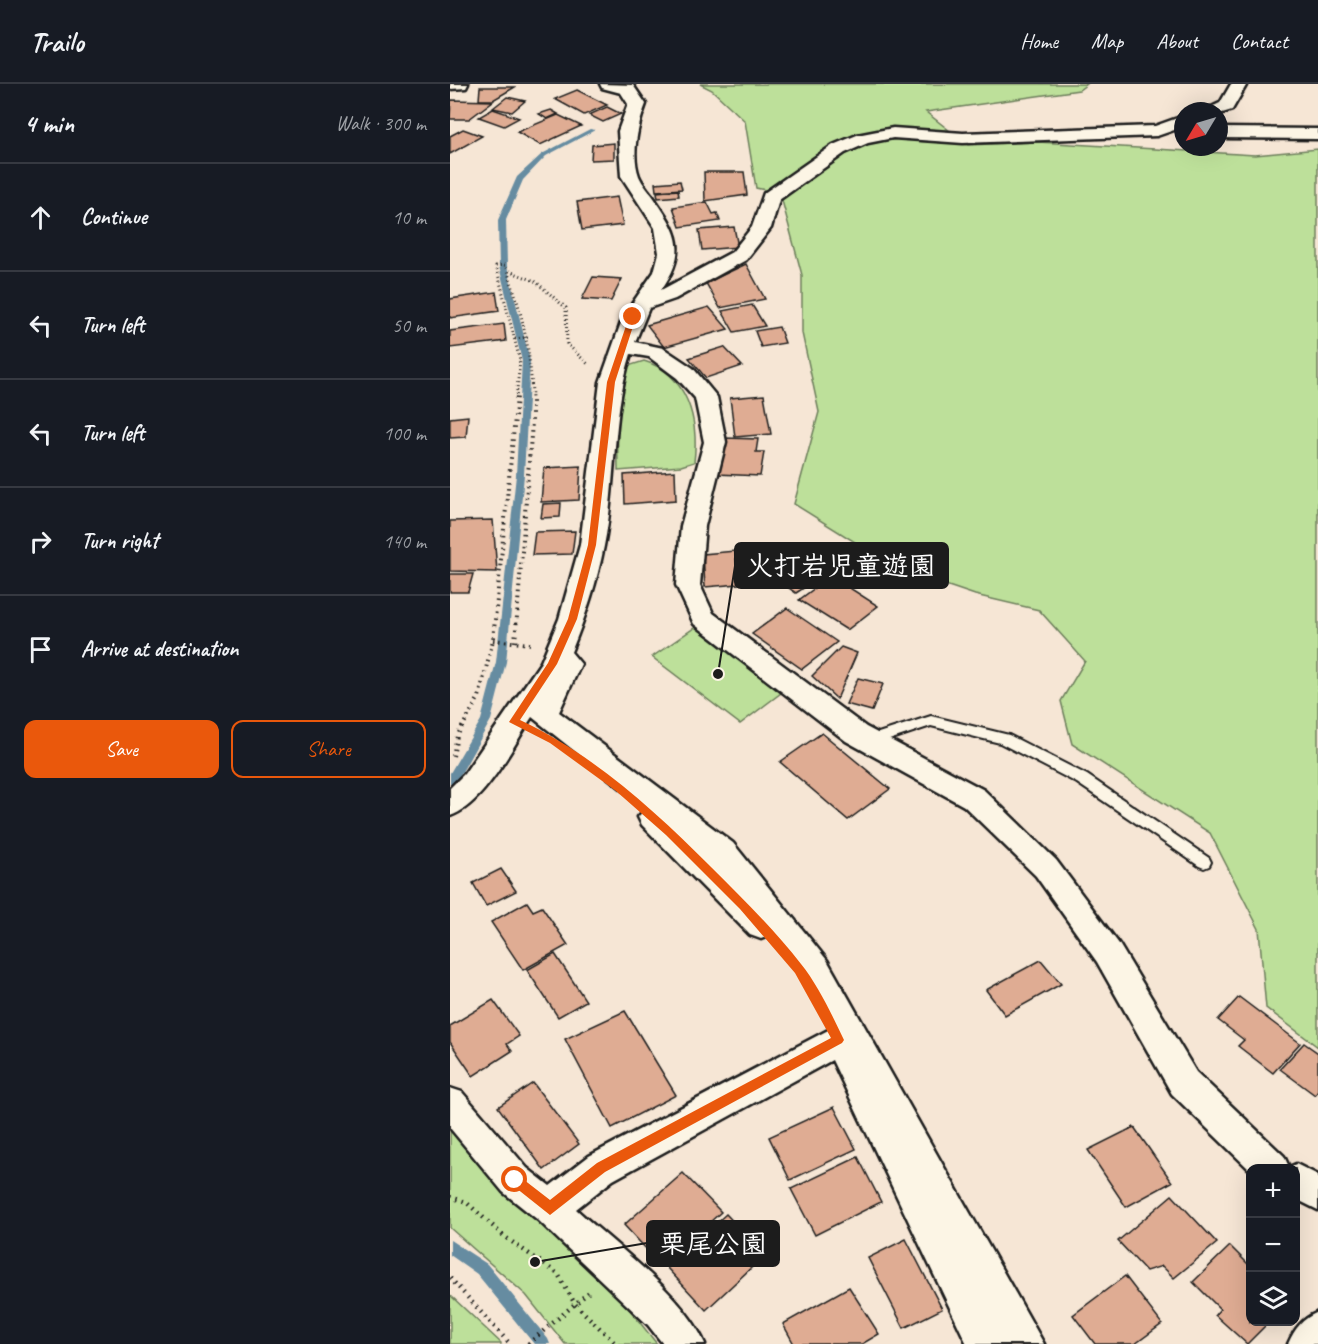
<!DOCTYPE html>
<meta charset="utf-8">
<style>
:root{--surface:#171b24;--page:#242831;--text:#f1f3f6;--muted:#9ea1a6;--line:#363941;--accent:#ea580c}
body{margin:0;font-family:Caveat,"Klee One",sans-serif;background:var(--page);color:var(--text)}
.controls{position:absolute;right:18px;bottom:18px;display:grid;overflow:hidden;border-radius:12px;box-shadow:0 6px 24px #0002}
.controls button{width:54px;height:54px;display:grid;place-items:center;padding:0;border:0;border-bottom:2px solid var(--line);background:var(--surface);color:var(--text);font:30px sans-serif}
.compass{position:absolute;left:724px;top:18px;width:54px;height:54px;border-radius:50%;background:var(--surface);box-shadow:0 6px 24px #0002;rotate:232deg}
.stop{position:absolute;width:18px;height:18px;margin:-14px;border:4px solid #ea580c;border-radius:50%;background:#fff}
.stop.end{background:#ea580c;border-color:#fff;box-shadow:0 2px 6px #0008}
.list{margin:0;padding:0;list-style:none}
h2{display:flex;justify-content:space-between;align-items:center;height:78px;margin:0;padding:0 24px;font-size:26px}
h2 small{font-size:20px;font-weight:400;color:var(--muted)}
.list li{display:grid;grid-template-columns:39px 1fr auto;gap:18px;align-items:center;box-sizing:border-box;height:108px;padding:0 24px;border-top:2px solid var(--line)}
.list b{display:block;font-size:22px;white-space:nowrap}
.list em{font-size:20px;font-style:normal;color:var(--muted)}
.actions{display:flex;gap:12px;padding:18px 24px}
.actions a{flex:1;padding:14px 0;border:2px solid var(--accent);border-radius:12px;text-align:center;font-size:21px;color:var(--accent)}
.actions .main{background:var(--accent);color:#fff}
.icon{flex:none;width:33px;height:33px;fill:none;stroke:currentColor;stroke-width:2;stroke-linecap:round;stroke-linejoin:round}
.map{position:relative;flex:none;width:868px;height:1260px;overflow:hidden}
header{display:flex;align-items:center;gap:36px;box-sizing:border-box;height:84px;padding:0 30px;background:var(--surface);border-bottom:2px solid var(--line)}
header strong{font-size:28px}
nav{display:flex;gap:33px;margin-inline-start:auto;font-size:21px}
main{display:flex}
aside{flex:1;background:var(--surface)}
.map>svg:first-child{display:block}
.green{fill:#bde09a;stroke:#6c7e5b;stroke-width:1.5}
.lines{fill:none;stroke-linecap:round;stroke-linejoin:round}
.stream{fill:#668ca1;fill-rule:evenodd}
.building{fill:#dfac93;stroke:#1c1c1c;stroke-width:1.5}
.lane-casing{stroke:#1c1c1c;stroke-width:4}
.street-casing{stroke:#1c1c1c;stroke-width:5}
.path-far2{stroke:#1c1c1c;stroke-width:3;stroke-dasharray:1 3;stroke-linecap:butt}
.path-far1{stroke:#1c1c1c;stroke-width:4;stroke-dasharray:1.5 4.5;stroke-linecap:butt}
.path{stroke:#1c1c1c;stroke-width:4.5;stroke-dasharray:1.5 5;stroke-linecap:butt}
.lane{fill:#fcf5e5;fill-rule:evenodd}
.street{fill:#fcf5e5;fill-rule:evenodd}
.route{fill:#ea580c}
.leader{fill:none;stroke:#1c1c1c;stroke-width:2}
.callout-dot{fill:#1c1c1c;stroke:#fcf5e5;stroke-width:2}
.callout{fill:#1c1c1c;stroke:#1c1c1c;stroke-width:2}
.callout-label{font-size:27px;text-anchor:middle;font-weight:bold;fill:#fff}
</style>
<header>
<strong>Trailo</strong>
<nav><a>Home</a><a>Map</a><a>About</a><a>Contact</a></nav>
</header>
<main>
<aside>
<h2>4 min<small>Walk · 300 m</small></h2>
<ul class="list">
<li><svg class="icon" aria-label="ahead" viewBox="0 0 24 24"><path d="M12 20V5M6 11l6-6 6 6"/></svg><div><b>Continue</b></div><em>10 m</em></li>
<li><svg class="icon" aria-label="left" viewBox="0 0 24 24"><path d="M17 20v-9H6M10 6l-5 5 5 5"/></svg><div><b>Turn left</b></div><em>50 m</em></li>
<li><svg class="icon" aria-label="left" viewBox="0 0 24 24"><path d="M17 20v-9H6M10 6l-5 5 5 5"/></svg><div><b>Turn left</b></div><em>100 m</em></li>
<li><svg class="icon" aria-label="right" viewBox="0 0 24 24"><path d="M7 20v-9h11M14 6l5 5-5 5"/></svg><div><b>Turn right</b></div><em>140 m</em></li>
<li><svg class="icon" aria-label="arrive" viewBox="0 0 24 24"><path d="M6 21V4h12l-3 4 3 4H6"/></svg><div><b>Arrive at destination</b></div></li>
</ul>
<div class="actions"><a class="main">Save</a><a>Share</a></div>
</aside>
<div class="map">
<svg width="868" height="1260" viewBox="0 0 868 1260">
<rect width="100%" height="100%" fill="#f6e6d5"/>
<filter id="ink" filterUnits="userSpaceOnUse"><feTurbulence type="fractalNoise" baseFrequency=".0167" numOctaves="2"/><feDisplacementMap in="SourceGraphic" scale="12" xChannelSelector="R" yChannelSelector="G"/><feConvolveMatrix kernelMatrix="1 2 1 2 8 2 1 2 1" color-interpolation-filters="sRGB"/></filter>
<g filter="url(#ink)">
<g class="green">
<path d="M250,0H637L629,6L476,28L518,61L588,58L805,71L868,65V963L816,924L809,845L760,749L622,660L611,617L635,577L589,526L525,511L448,485L344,420L369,328L352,249V191L330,109L306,104L295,37L262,6Z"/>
<path d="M194,277C238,290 249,337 244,378L231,382L168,387L167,309L178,282Z"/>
<path d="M247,542L335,606L290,640L202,573Z"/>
<path d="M0,1028L53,1097L176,1221L207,1260H115L76,1211L0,1144Z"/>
<path d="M0,1211L51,1259V1260H0Z"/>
</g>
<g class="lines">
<g class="stream">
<path d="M140,45L145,46L96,72L73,96L56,136L57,182L80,277L74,391L56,578L41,636L4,702L0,703V689L31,636L46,578L66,391L72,277L49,182L48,136L67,93L92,70Z"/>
<path d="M0,1156L37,1180L98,1255L100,1260H84L27,1190L0,1171Z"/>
</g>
</g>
<g class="building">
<path d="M30,3H65L43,16H29Z"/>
<path d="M127,6L157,21L134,31L105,15Z"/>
<path d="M57,13L75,17L62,28L43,24Z"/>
<path d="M1,16L43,17L19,35H0Z"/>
<path d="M157,23L171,30L153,38L139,31Z"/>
<path d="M43,25L69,34L54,42L29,33Z"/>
<path d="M101,26L108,30L97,35L89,30Z"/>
<path d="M108,31L131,42L90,61L67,48Z"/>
<path d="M13,45L32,52L0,70V52Z"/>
<path d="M164,59V75L141,76L142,61Z"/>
<path d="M254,88H294L297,111L255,117Z"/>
<path d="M230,97L232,105L206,107L205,99Z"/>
<path d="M228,106L229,112L208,114L207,108Z"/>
<path d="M167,113L173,141L132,146L127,118Z"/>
<path d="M257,118L263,130L267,129L270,137L230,143L223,123Z"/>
<path d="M284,143L288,163L252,166L249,146Z"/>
<path d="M296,180L315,215L270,224L256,199Z"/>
<path d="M143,193L172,195L161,217L132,215Z"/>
<path d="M46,208L49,227L0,234V215Z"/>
<path d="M302,221L315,242L284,248L272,227Z"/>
<path d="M259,223L278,245L214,263L197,241Z"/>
<path d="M54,240L56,257L0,264V247Z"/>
<path d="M329,243L335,259L311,263L305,247Z"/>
<path d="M274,263L292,282L256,294L239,274Z"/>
<path d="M314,311L321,350L285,353L280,314Z"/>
<path d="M18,332L16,353L0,354V334Z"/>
<path d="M274,354L308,355L306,368H314L310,392L267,390Z"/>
<path d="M131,382L129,416L91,418L94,384Z"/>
<path d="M225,387L226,416L175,420L174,391Z"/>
<path d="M111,419L110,433L91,434L93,420Z"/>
<path d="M43,436L47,488L0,487V437Z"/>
<path d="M125,447L122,470L82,471L85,448Z"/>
<path d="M285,467L289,500L255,503L253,470Z"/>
<path d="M363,470L384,484L346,509L325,494Z"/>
<path d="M0,490H23L18,508H0Z"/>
<path d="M381,492L428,522L397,546L349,516Z"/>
<path d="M337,524L387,558L352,585L302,550Z"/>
<path d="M391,563L407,569L387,615L362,592Z"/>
<path d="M408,594L433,600L422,627L396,620Z"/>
<path d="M372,649L440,705L398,736L330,678Z"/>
<path d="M51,785L66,807L36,822L23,799Z"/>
<path d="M77,818L83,827L92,823L118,861L73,886L41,838Z"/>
<path d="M105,870L136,917L108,933L77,886Z"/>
<path d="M591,876L611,900L555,931L536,906Z"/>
<path d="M789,913L850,959L823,989L788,962L794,956L768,936Z"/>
<path d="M43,916L69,952L57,960L62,967L23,992L0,958V942Z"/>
<path d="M175,927L226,1011L162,1044L115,955Z"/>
<path d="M854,959L868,969V1007L865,1011L830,985Z"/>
<path d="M83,999L129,1060L94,1086L48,1023Z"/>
<path d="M384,1023L406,1065L340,1096L319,1053Z"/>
<path d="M684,1043L722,1098L676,1123L638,1066Z"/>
<path d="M408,1073L431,1118L365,1151L341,1105Z"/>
<path d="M233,1089L271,1128L212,1182L174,1141Z"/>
<path d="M722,1111L767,1159L724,1194L712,1182L696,1187L668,1157Z"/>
<path d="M276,1130L315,1171L256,1226L217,1184Z"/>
<path d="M456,1155L492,1225L454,1244L418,1174Z"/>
<path d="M780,1162L800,1182V1238H819L797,1260L765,1231L770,1225L743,1198Z"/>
<path d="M675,1192L712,1240L685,1260H645L623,1231Z"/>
<path d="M399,1203L429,1250L412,1260H344L333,1240Z"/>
</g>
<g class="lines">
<defs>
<path id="lane" d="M481,632L559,651L637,691L759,774L761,778L759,782L754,784L749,782L627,699L550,659L481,642L421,662L416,661L414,657L416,653Z"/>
<g id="street">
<path d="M0,0H18L16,4L0,5Z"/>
<path d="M150,0L183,1L196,20C188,41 181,70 189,92C192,99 198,106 202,111C228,148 239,166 211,206L282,168L302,143L314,109L383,61L407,51L443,44L513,49L705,42L733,32V43L707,52L513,59L443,54L418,59L395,69L329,116L321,144L296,176L225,215L199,224L185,258L213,264L243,284L267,313L276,358L255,442L250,501L263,529L416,643L534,706L606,776L669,860L746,988L834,1072L839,1083L846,1080L868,1091V1126L846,1115V1084L800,1086L722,1010L647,878L586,792L514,722L396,657L244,540L226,501L231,442L254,358L245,314L227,294L199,273L181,270C161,332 167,398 154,462C147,498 135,534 121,568L131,580L109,628L283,759L377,876L594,1260H517L382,976L163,1096L126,1125C165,1161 235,1212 255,1260H213L198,1241L88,1136L53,1108L0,1044V1004L12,1008L77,1084L100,1102L139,1072L382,944L355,894L321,851L311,855L300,851L192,741L188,733L196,724L82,633C63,662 34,721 0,732V704L14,690L91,578L109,535L130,461L150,298L173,233L204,188L209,169L205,144L171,92L168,47L178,20L171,9L152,4Z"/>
<path d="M781,0H797L782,26L769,30V27H753L770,19Z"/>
<path d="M769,44L868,45V55L769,54Z"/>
<path d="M868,1228V1260H838C845,1244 852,1235 868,1228Z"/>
</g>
</defs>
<use href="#lane" class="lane-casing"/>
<use href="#street" class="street-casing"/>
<g class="path-far2">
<path d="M59,187L85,197L116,224L117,260L138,280"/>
<path d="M65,255L78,253"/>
<path d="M66,315L70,277L46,182L55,181C72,226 81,267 82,315"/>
</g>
<g class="path-far1">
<path d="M43,556L80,560"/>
<path d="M65,558L82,339V313"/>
<path d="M3,672L7,652L29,613L43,556L67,313"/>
</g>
<g class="path">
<path d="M0,1113L16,1118L55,1153L108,1190L125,1220L166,1260"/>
<path d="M0,1194L60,1260"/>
<path d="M78,1260L139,1208"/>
</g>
<use href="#lane" class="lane"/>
<use href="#street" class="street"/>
</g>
</g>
<path class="route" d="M183,231L186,233L165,298L146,461L127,535L107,580L70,636C144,671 204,726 261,783C292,814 324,845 351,880C368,901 382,931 394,956L392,959L155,1088L100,1131L61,1100V1092H69L100,1116L147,1079L381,954L345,889L290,825L216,751L166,707L100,659L59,638L98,579L118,535L138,461L157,298L179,233Z"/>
<path class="leader" d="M268 590L285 482M85 1178L197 1159"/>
<g class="callout-dot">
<circle cx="268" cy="590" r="6"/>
<circle cx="85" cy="1178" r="6"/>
</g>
<g class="callout">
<rect x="285" y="459" width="213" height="45" rx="6"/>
<rect x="197" y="1137" width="132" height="45" rx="6"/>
</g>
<g class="callout-label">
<text x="391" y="491">火打岩児童遊園</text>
<text x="263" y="1169">栗尾公園</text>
</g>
</svg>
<div class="controls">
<button>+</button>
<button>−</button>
<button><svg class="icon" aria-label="layers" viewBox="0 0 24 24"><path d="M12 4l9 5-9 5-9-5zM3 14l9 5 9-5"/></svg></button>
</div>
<svg class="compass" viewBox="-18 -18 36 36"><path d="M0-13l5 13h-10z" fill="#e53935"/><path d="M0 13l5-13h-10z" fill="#9ea1a6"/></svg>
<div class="stop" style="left:65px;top:1096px"></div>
<div class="stop end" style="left:183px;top:233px"></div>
</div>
</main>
